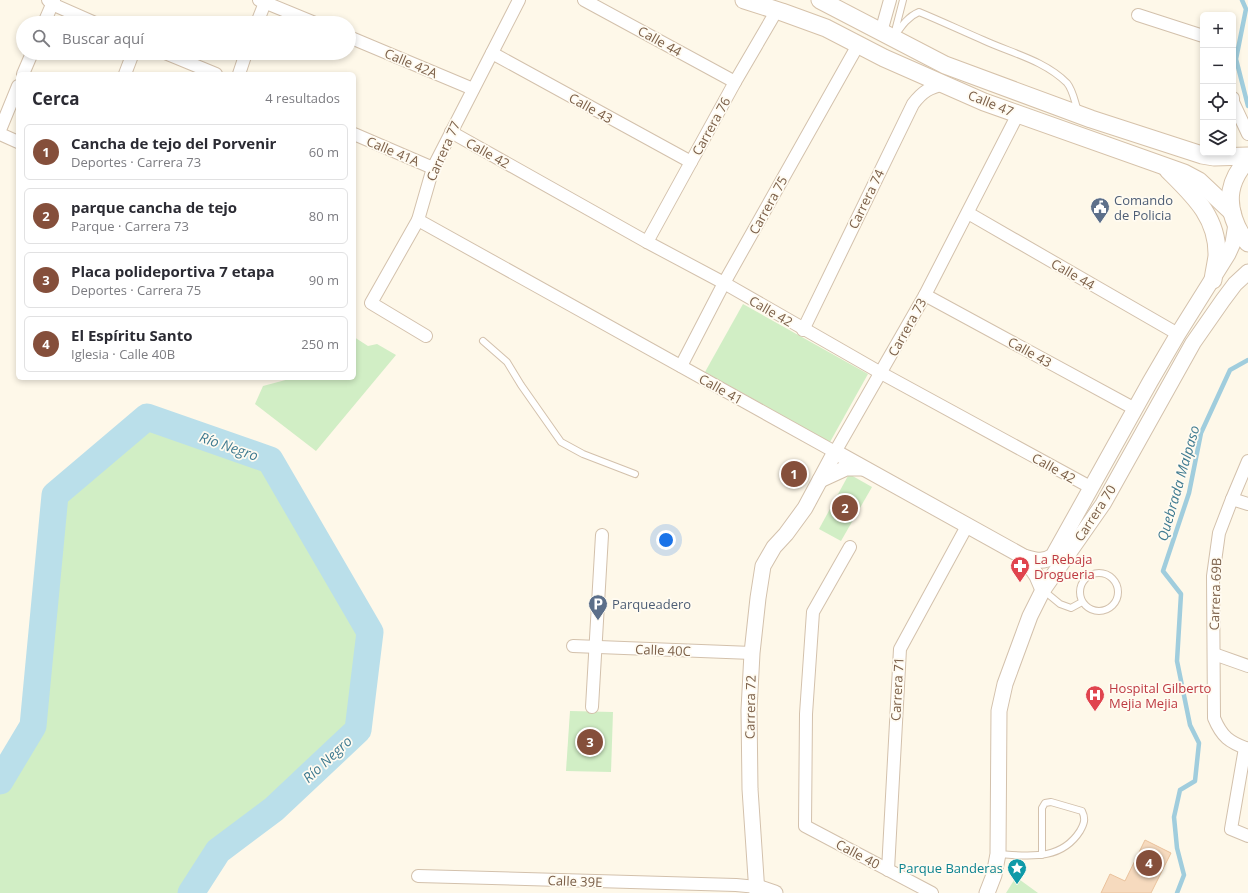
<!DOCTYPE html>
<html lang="es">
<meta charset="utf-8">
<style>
:root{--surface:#fff;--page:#f7f7f7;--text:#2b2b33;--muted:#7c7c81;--line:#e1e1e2;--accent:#854f3b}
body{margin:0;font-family:"Open Sans",sans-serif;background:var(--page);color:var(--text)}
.controls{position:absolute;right:12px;top:12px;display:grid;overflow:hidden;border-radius:6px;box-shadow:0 2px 6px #0003}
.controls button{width:36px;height:36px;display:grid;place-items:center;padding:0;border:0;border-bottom:1px solid var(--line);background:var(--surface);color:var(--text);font:20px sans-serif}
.you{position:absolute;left:666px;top:540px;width:14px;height:14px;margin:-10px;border:3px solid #fff;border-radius:50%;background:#1a73e8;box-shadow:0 0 0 6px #1a73e833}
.badge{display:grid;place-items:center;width:26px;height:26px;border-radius:50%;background:var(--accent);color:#fff;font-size:13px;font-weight:700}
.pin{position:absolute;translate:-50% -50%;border:2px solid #fff;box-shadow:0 1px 4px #0006}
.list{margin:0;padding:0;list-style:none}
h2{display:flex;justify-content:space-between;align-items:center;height:52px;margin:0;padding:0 16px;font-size:17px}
h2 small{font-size:13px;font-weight:400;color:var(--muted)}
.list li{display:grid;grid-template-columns:26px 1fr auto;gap:12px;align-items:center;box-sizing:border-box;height:56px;margin:0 8px 8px;padding:0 8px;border:1px solid var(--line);border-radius:6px}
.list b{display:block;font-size:15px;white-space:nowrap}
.list p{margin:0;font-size:13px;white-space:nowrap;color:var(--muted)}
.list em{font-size:13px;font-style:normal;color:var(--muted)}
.icon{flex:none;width:22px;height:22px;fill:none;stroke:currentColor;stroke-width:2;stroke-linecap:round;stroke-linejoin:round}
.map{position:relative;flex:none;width:1248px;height:893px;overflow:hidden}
.search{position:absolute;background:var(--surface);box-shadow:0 2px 6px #0003;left:16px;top:16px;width:340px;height:44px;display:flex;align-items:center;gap:10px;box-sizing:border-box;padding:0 14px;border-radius:22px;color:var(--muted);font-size:15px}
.panel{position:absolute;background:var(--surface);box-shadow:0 2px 6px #0003;left:16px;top:72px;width:340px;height:308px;border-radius:6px}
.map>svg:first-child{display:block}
.green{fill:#d1eec5}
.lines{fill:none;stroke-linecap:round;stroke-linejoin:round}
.stream{stroke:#a0cddd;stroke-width:4.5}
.river{stroke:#badfea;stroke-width:27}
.building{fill:#f6dabe;stroke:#eac29c}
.service-casing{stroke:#d3c1ac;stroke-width:8}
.minor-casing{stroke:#d3c1ac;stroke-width:14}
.tertiary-casing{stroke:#d3c1ac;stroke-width:17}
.secondary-casing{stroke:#d6c2aa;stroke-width:19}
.service{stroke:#fff;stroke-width:6}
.minor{stroke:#fff;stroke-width:12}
.tertiary{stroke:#fff;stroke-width:15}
.secondary{stroke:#fff;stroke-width:17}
.labels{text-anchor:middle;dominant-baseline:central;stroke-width:3.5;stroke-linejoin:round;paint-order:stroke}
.street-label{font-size:13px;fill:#7c6049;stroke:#fffbf1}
.service-label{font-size:13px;fill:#4e5e75;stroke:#fffbf1;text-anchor:start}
.health-label{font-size:13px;fill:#be3a42;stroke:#fffbf1;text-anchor:start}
.culture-label{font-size:13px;fill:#0d838f;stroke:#fffbf1;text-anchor:end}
.water-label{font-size:14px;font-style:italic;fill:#407b91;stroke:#fffbf1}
</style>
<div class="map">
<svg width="1248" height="893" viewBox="0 0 1248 893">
<rect width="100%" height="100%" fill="#fef8e9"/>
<g class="green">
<path d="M743,304L868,374L830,442L705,372Z"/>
<path d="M354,337L368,346L377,344L396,355L316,451L255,404L263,386L293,378H354Z"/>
<path d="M147,417L270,460L370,632L358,730L274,809L218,851L191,893H0V781L33,726L55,495Z"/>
<path d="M849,474L872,487L841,541L819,529Z"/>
<path d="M570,711L613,712L611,772L566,771Z"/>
<path d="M1016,877L1038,893H1006Z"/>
</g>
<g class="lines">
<g class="stream">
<path d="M1242,0L1246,9L1236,59L1248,106"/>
<path d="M1177,893L1184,875L1177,848L1174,817L1180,790L1195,781L1199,743L1190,725L1177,661L1181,594L1163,571L1189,493L1201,433L1230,370L1248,360"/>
</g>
<path class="river" d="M0,781L33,726L55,495L147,417L270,460L370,632L358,730L274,809L218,851L191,893"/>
</g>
<path class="building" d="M1145,840L1171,853L1151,893H1101L1110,874L1125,881Z"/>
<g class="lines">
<defs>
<g id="service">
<path d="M894,35L903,0"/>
<path d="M894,37C901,27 907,17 919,12C941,21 962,31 983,40C1011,53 1044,60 1067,83C1073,90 1075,103 1078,111"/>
<path d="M483,341L507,362L521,385L561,442L583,454L635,474"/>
<circle cx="1099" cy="592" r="19"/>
<path d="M1043,590L1060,604L1071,608L1082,602"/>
<path d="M998,854C1029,856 1061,861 1080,831C1084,824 1086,819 1082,811L1051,802L1045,803L1042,808V855"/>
</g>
<g id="minor">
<path d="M48,0L52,4L95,23"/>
<path d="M259,0L315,23"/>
<path d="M584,0L735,82"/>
<path d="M1138,15L1203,36"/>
<path d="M44,23L54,0"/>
<path d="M257,23L266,0"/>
<path d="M881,32L890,0"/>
<path d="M349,37L473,89"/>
<path d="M165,53L216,74"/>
<path d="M492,53L691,162"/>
<path d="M23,74L32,53"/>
<path d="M125,74L133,53"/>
<path d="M239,74L246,53"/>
<path d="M1233,98V102L1248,134"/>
<path d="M0,130L18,86"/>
<path d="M451,132L647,242L724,283L881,373L1092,488"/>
<path d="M0,134L18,142"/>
<path d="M354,134L433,168"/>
<path d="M968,213L1178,334"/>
<path d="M418,220L835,452L925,295L1018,114"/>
<path d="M647,242L735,82L777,10"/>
<path d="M925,295L1135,409"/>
<path d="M803,330L913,104C923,91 929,88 944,84"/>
<path d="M426,336L371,303L418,220L433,168L519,0"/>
<path d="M681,366L724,283L858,45"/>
<path d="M1248,461L1232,499L1219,533L1213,576L1214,718C1222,737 1229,742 1248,749"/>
<path d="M1232,499L1248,504"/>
<path d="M850,547L813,612L806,714L805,826L932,893"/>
<path d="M573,646L752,653"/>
<path d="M1214,654L1248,666"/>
<path d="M592,707L602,535"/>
<path d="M1245,748L1231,829L1248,836"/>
<path d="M888,870L900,649L967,526"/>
<path d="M418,876L736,885L757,887"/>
</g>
<g id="tertiary">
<path d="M820,480L846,468H862"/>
<path d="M1024,557L1037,576L1043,590"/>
<path d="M757,887L775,893"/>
<path d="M757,893L750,789L749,710L752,653L758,598L763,566L774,547L786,534L805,508L835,452L1024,557C1035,560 1043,563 1053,556L1150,382L1178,334L1228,254L1233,243L1236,224"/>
<path d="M987,893L994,875L998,854L999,711L1005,684L1030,616L1043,590L1103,504L1193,343L1223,300L1235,284L1248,272"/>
</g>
<g id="secondary">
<path d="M744,0L782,12L826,28L884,58L984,102L1184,173L1199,181L1232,212"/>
<path d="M820,0L945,65L1091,119L1202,155L1214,157L1248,156"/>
<path d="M1248,159C1240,168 1233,179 1231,191C1228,208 1236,231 1248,243"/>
<path d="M1168,170C1193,195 1218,217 1217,256C1216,264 1214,272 1213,280"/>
</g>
</defs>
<use href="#service" class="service-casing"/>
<use href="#minor" class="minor-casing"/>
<use href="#tertiary" class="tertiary-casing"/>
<use href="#secondary" class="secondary-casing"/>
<use href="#service" class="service"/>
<use href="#minor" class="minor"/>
<use href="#tertiary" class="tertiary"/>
<use href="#secondary" class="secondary"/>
</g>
<defs>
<symbol id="civic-pin" viewBox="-11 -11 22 30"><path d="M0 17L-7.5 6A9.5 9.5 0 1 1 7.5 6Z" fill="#5c6f8a" stroke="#fffbf1"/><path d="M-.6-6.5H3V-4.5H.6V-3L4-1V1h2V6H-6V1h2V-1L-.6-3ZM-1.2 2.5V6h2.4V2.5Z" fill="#fff"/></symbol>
<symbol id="pharmacy-pin" viewBox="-11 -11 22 30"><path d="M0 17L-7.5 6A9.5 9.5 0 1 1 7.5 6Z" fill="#e0444e" stroke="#fffbf1"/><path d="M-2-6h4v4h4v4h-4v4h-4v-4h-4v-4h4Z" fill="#fff"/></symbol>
<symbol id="parking-pin" viewBox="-11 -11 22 30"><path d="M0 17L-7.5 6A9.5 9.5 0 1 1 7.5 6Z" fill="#5c6f8a" stroke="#fffbf1"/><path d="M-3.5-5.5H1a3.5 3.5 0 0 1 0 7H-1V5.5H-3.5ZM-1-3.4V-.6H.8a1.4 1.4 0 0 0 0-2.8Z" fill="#fff"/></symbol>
<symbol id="hospital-pin" viewBox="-11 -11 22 30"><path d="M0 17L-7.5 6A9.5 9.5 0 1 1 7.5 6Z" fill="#e0444e" stroke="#fffbf1"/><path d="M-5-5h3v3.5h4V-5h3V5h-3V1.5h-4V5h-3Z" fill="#fff"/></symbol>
<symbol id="sight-pin" viewBox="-11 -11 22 30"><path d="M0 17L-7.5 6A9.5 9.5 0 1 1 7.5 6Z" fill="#0f9aa8" stroke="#fffbf1"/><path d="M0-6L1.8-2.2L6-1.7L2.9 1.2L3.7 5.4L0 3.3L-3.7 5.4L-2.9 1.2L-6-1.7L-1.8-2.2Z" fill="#fff"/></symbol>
</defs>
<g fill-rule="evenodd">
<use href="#civic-pin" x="1089" y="196" width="22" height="30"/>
<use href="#pharmacy-pin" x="1009" y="555" width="22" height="30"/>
<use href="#parking-pin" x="587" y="593" width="22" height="30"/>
<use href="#hospital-pin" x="1084" y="684" width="22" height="30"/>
<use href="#sight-pin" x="1006" y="857" width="22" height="30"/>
</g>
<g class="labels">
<g class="street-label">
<text transform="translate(660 41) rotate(29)">Calle 44</text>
<text transform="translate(411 63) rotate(23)">Calle 42A</text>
<text transform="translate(991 103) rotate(22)">Calle 47</text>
<text transform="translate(591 108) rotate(29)">Calle 43</text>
<text transform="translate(711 126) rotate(-61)">Carrera 76</text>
<text transform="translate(393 151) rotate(23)">Calle 41A</text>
<text transform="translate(443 151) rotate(-66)">Carrera 77</text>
<text transform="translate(488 153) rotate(29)">Calle 42</text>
<text transform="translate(866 199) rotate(-64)">Carrera 74</text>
<text transform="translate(768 205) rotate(-61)">Carrera 75</text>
<text transform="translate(1073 274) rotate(30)">Calle 44</text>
<text transform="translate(771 311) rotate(30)">Calle 42</text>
<text transform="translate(907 327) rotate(-61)">Carrera 73</text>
<text transform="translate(1030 352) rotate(29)">Calle 43</text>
<text transform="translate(721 389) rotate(29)">Calle 41</text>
<text transform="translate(1054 468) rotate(29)">Calle 42</text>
<text transform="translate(1095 513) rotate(-57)">Carrera 70</text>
<text transform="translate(1215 594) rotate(-88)">Carrera 69B</text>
<text transform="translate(663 650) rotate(2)">Calle 40C</text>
<text transform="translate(897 689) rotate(-87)">Carrera 71</text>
<text transform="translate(750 707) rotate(-89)">Carrera 72</text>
<text transform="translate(858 854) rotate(28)">Calle 40</text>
<text transform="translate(575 881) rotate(2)">Calle 39E</text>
</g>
<g class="service-label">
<text x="1114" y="200">Comando<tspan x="1114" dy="15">de Policia</tspan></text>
<text x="612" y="604">Parqueadero</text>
</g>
<g class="health-label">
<text x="1034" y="559">La Rebaja<tspan x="1034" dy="15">Drogueria</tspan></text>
<text x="1109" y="688">Hospital Gilberto<tspan x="1109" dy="15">Mejia Mejia</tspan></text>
</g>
<g class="culture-label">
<text x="1003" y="868">Parque Banderas</text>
</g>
<g class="water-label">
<text transform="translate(229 446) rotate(19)">Río Negro</text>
<text transform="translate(1178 483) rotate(-74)">Quebrada Malpaso</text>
<text transform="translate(327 759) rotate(-43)">Río Negro</text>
</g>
</g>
</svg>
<div class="controls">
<button>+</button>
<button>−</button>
<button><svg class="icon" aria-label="locate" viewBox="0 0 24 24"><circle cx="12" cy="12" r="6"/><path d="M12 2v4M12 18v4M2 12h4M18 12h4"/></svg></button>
<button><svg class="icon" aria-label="layers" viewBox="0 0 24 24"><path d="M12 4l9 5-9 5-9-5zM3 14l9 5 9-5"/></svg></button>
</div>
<div class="you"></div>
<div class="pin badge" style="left:794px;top:474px">1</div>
<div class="pin badge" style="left:845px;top:508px">2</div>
<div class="pin badge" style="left:590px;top:742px">3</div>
<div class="pin badge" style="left:1149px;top:863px">4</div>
<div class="search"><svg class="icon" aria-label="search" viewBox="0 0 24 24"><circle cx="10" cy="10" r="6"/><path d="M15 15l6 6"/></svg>Buscar aquí</div>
<section class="panel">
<h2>Cerca<small>4 resultados</small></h2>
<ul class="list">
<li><span class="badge">1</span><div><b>Cancha de tejo del Porvenir</b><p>Deportes · Carrera 73</p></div><em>60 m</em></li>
<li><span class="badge">2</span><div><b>parque cancha de tejo</b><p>Parque · Carrera 73</p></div><em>80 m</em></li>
<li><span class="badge">3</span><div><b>Placa polideportiva 7 etapa</b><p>Deportes · Carrera 75</p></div><em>90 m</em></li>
<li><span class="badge">4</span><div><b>El Espíritu Santo</b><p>Iglesia · Calle 40B</p></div><em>250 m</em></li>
</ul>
</section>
</div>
